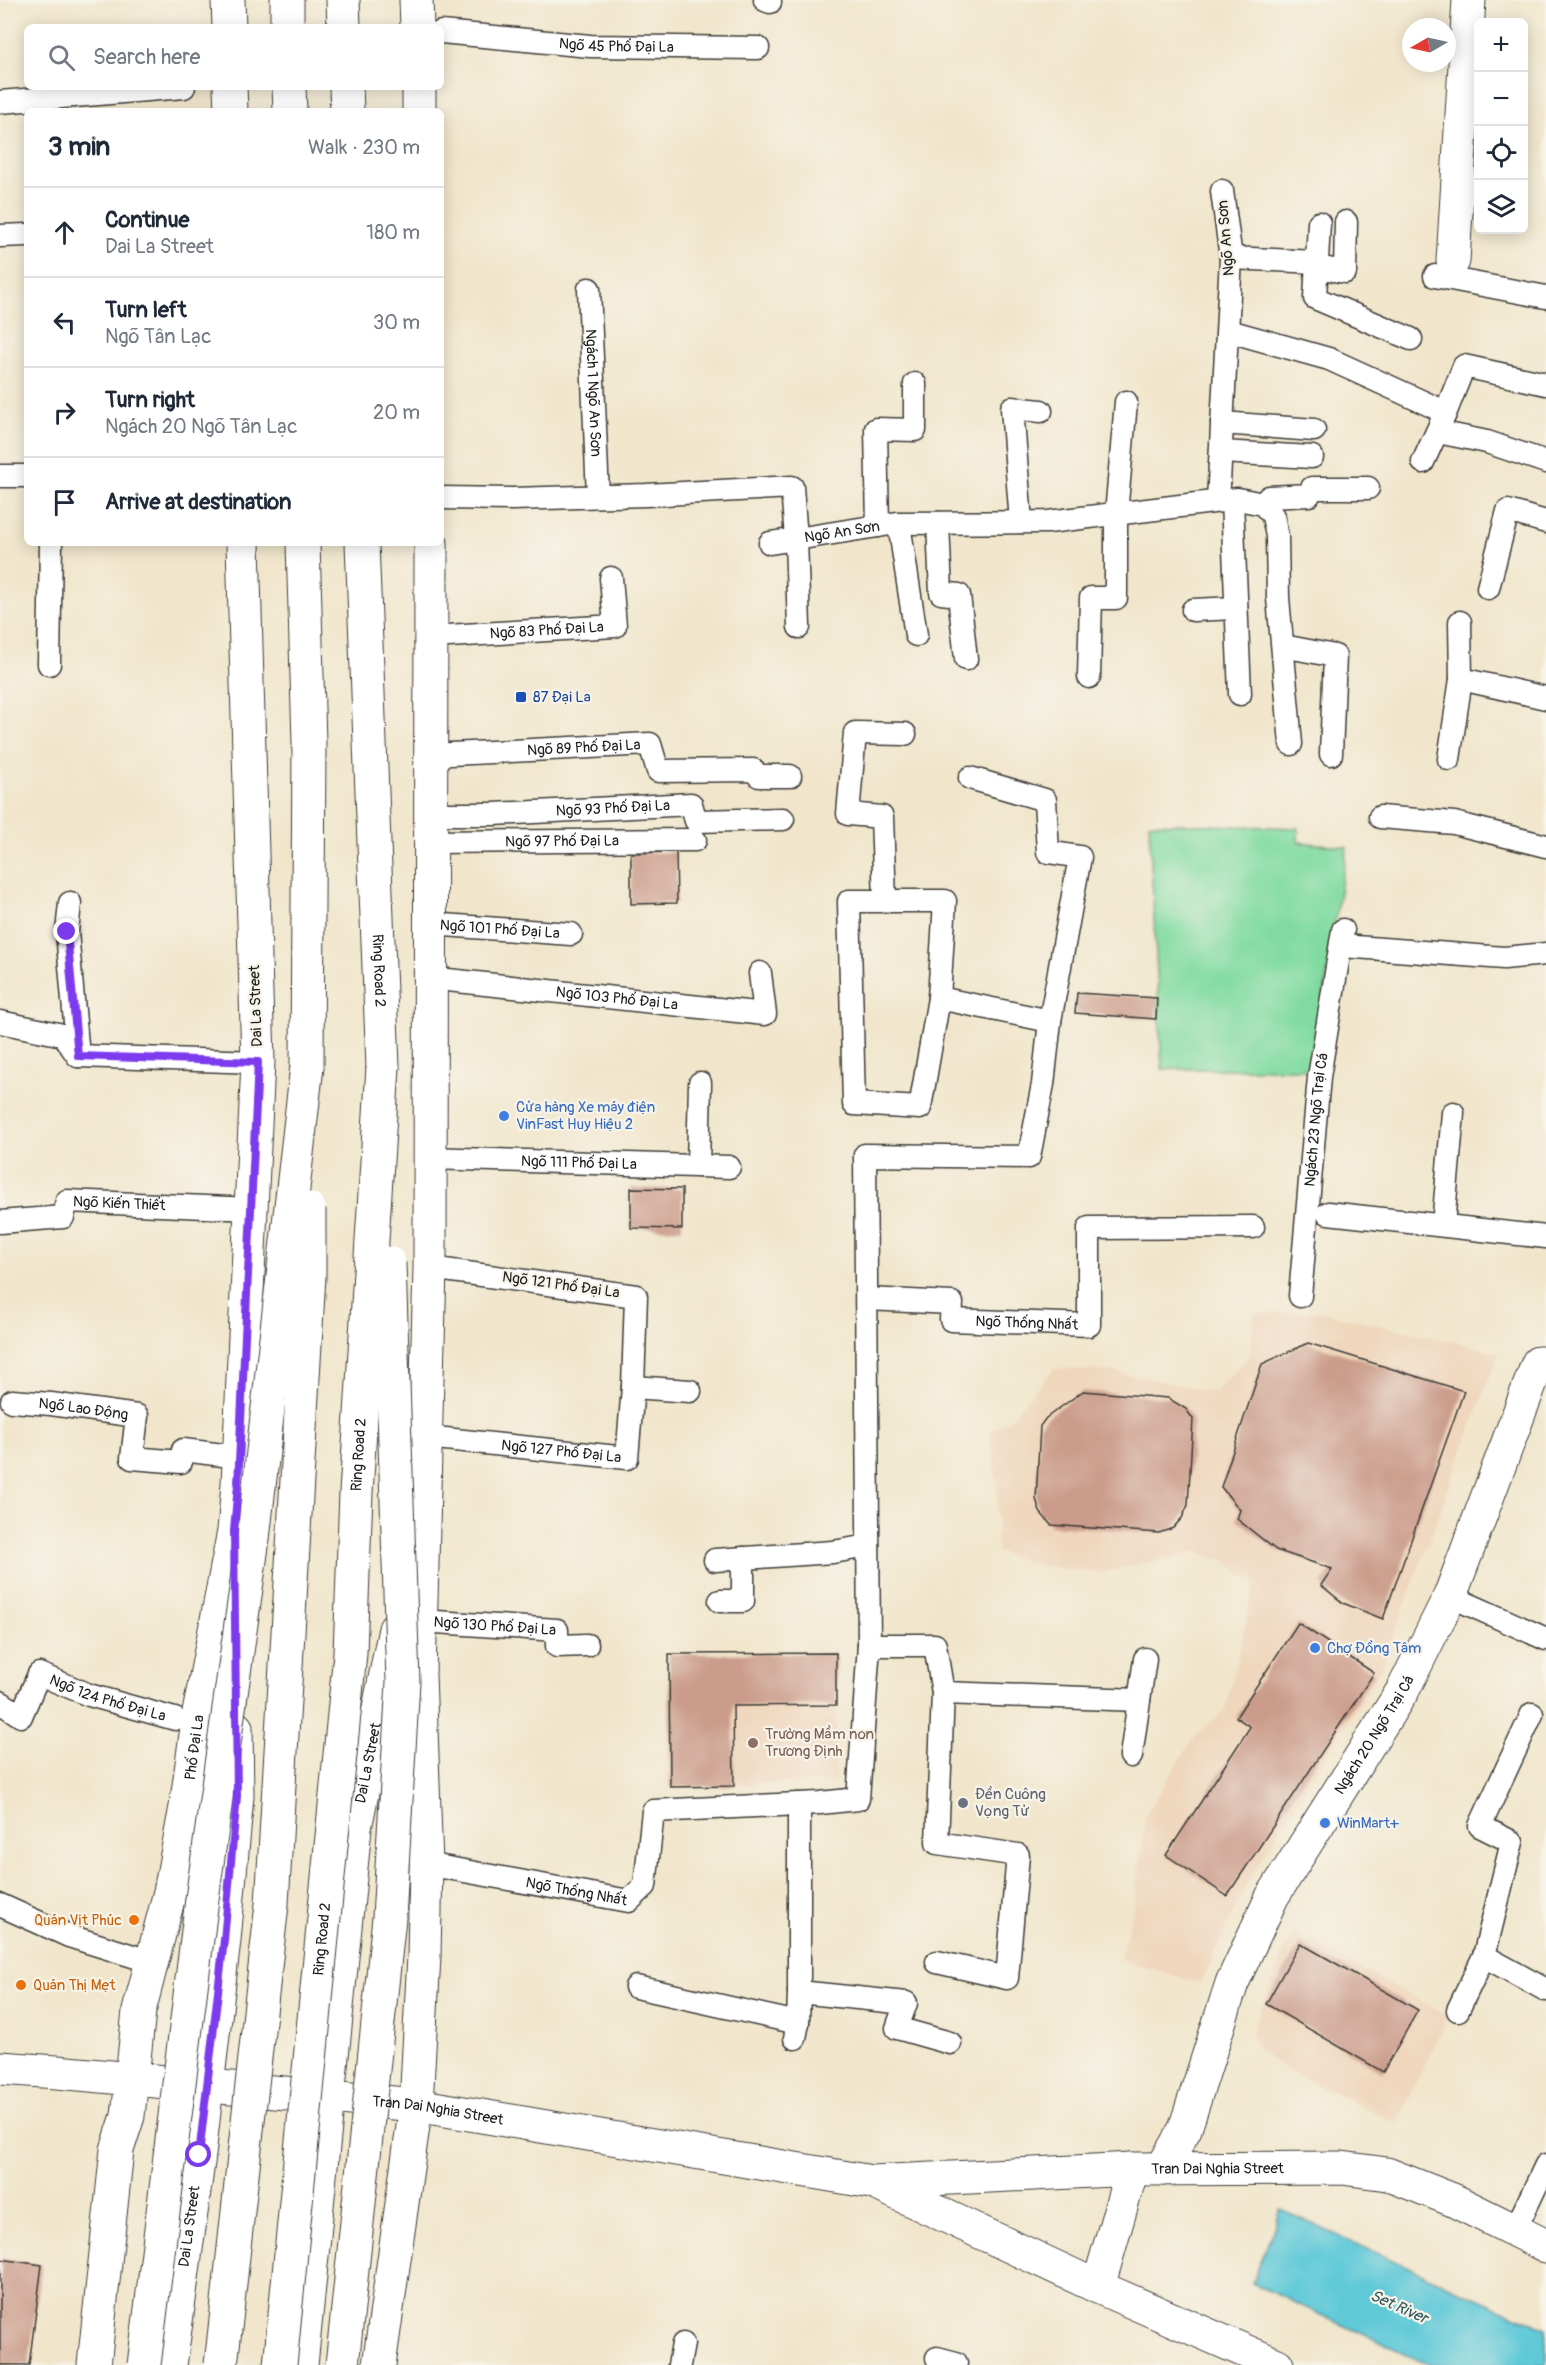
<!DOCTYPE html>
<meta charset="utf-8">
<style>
:root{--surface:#fff;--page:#f6f6f7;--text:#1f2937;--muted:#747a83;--line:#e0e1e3}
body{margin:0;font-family:Pangolin,sans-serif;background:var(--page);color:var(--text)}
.controls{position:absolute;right:18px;top:18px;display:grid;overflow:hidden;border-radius:9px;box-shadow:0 3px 15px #0003}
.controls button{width:54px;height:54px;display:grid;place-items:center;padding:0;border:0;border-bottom:2px solid var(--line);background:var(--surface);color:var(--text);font:30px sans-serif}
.compass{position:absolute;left:1402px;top:18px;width:54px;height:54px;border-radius:50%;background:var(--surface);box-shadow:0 3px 15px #0003;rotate:261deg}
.stop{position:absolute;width:18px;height:18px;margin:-14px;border:4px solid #7c3aed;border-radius:50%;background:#fff}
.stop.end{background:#7c3aed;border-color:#fff;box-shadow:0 2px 6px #0008}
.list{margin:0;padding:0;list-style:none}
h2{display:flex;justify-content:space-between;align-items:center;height:78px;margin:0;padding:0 24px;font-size:26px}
h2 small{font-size:20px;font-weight:400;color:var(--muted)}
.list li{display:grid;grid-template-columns:39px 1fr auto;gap:18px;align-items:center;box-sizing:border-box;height:90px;padding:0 24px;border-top:2px solid var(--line)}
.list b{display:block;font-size:22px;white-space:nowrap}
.list p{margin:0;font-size:20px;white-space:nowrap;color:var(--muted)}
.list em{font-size:20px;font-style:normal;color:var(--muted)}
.icon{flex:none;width:33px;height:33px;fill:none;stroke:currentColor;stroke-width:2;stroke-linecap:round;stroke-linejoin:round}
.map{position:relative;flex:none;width:1546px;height:2365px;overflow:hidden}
.search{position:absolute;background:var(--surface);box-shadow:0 3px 15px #0003;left:24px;top:24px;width:420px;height:66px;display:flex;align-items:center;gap:15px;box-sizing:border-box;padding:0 21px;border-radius:9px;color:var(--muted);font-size:22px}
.panel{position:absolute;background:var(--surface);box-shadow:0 3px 15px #0003;left:24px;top:108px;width:420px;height:438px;border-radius:9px}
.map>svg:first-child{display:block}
.built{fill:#efd6bc}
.green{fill:#81dba1;stroke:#4e7c5e;stroke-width:1.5}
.water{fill:#5ec9d8;stroke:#3d727a;stroke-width:1.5}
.building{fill:#cb9c8b}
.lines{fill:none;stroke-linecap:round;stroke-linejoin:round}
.service-casing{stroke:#3c3a36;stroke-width:25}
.minor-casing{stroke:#3c3a36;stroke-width:35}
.tertiary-casing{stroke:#3c3a36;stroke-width:35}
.primary-casing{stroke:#3c3a36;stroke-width:35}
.trunk-casing{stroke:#3c3a36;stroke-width:35}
.service{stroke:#fff;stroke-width:22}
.minor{stroke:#fff;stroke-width:33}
.tertiary{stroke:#fff;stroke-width:33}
.primary{stroke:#fff;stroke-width:33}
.trunk{stroke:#fff;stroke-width:33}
.trunk-bridge-casing{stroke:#3c3a36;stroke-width:35;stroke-linecap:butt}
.trunk-bridge{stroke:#fff;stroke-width:33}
.route{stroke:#7c3aed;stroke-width:8}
.transit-dot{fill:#1a4fb4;stroke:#f7f3e8;stroke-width:2}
.shop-dot{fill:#3f7fe0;stroke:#f7f3e8;stroke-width:2}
.education-dot{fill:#8d6e63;stroke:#f7f3e8;stroke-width:2}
.worship-dot{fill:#6b7280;stroke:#f7f3e8;stroke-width:2}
.food-dot{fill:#e8710a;stroke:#f7f3e8;stroke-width:2}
.labels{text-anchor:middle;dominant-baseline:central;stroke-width:4.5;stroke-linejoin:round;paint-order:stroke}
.street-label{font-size:15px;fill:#1c1c1c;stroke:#f7f3e8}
.transit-label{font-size:15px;fill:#164399;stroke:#f7f3e8;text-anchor:start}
.shop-label{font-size:15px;fill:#366cbe;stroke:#f7f3e8;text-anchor:start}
.education-label{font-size:15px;fill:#785e54;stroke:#f7f3e8;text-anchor:start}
.worship-label{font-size:15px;fill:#5b616d;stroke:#f7f3e8;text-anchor:start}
.food-label{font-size:15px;fill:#c56008;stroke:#f7f3e8;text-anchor:end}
.water-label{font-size:16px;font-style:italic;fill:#33595e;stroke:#f7f3e8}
</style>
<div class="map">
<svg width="1546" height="2365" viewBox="0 0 1546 2365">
<rect width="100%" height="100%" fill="#f7f3e8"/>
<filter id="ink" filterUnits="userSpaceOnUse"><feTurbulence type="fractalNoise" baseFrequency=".0167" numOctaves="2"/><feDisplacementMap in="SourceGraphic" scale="12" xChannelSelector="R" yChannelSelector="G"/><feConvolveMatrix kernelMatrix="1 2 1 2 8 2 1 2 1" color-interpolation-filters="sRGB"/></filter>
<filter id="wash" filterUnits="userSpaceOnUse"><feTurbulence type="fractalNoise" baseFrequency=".008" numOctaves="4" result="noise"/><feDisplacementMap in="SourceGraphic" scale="24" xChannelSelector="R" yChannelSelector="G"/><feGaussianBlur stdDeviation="1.35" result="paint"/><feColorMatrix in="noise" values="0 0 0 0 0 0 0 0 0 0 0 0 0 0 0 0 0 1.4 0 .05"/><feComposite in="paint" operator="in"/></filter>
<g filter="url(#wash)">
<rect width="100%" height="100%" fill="#f1e6cc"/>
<g class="built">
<path d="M1321,1312L1499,1352L1383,1665L1246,1885L1201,1983L1120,1960L1134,1904L1146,1813L1195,1736L1225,1710L1255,1583L1226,1561L1196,1552L1100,1573L1039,1565L997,1552V1486L990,1433L1009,1420L1054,1368L1116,1372L1214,1392L1250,1356L1254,1313Z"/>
<path d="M836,1653V1781L670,1787L669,1654Z"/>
<path d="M1293,1932L1448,2016L1397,2123L1289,2071L1260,2052L1250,2034Z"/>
</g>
<path class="green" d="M1149,823L1298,828V842L1347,847L1312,1069H1162Z"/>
<path class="water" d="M1281,2210L1546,2329V2365H1430L1252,2283Z"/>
<g id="blocks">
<g class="building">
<path d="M676,852L677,903L631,904V853Z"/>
<path d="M1077,993L1157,998L1156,1019L1075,1013Z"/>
<path d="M631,1188L682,1189V1229L631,1228Z"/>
<path d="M1308,1343L1464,1391L1383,1619L1343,1603L1321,1585L1332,1569L1276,1550L1237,1519L1240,1510L1221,1487L1262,1364Z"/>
<path d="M1083,1391L1168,1398L1186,1409L1193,1419L1188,1505L1182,1518L1173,1528L1159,1533L1051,1525L1040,1512L1036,1499L1040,1426L1046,1418Z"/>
<path d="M1298,1623L1374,1673L1227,1896L1166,1855L1250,1727L1236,1717Z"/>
<path d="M836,1653V1705L733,1706L734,1786L670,1787L669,1654Z"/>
<path d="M1300,1943L1418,2010L1383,2072L1266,2004Z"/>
<path d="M0,2259L42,2265L29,2365H0Z"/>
</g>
</g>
</g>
<g filter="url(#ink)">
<use href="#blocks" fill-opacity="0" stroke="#3c3a36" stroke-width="1.5"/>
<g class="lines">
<defs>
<g id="service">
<path d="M765,0L770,2"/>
<path id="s1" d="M441,32L590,46L758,48"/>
<path d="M0,102L184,87"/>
<path d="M1319,223L1315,298L1411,339"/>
<path d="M0,236L27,235"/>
<path d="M1231,258L1317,262"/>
<path d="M1317,267L1345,272L1346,222"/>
<path d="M1435,276L1546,297"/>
<path id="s2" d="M589,289L598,496"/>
<path d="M1229,331L1329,359L1434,407L1445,414L1423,462"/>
<path d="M1445,414L1464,366L1546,384"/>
<path d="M1222,423L1314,430"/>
<path d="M1438,432L1487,442L1546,462"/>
<path d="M1221,452L1312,457"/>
<path d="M0,476H27"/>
<path id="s3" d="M441,498L512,499L646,495L792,487L796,539L897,523L1048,522L1238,499L1263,504L1273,516L1277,536L1278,598L1291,744"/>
<path d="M1232,500L1240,694"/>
<path d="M1218,501L1231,258L1222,191"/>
<path d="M1263,504L1269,497L1309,495L1312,488H1368"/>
<path d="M1021,522L1012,408L1041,411"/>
<path d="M938,523L941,593L959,595L966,659"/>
<path d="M899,524L916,635"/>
<path d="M878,526L876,429L915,430V384"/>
<path d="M770,543L796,539L799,627"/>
<path d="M1488,588L1508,511L1546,522"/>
<path d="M1193,610L1236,608"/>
<path id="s4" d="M431,637L615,626L611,578"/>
<path d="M1283,646L1335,656L1331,754"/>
<path d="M49,664L51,543"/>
<path d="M1089,677L1091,598H1116V514L1126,402"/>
<path d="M1461,679L1546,698"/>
<path id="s5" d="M430,755L650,744L658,771L753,770L759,776H790"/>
<path d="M1449,759L1461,679L1460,622"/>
<path id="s6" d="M430,814H494L691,804L696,821L783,819"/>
<path d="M1380,817L1454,823L1546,846"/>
<path id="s7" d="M430,842L695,840"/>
<path d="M849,901H945L939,998L920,1108L854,1104Z"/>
<path d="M885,901L882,817L848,814L855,733L905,734"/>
<path d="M70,903L67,932L78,1056"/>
<path id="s8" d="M430,924L571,934"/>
<path d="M1342,946L1504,958L1546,954"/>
<path id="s9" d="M429,978L765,1014L760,973"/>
<path d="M939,998L1050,1021"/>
<path d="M0,1022L63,1035L78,1056L258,1062"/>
<path id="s10" d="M429,1158L729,1167"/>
<path d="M698,1166L700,1083"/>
<path d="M1328,1213L1546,1237"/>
<path id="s11" d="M0,1222L63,1217L67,1201L252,1209"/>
<path d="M1443,1225L1453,1113"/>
<path id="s12" d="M1300,1296L1319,1077L1343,930"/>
<path id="s13" d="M867,1299L952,1303L951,1320L1089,1325V1228L1253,1227"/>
<path d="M633,1387L690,1391"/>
<path id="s14" d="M12,1401L51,1404L137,1416L132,1458L181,1462L183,1450L239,1457"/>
<path id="s15" d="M426,1437L627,1458L633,1387L636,1296L430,1268"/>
<path d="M715,1560L833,1552L868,1546"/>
<path d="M1450,1596L1546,1639"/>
<path d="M720,1601H743V1558"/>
<path id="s16" d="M421,1621L557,1630V1646L587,1645"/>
<path d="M869,1645H935L943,1693L937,1843L1018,1855L1007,1978L937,1962"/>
<path d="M943,1693L1139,1700"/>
<path id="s17" d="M0,1702L21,1716L39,1674L89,1695L175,1719"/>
<path d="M1131,1756L1145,1659"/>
<path id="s18" d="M426,1864L629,1901L645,1886L653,1811L820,1803L858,1799L869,1645L865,1155L1029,1157L1043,1084L1050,1021L1080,857L1048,852L1045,800L970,778"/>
<path d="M0,1905L69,1936L152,1962"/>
<path d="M1484,1956L1546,1990"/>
<path d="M636,1987L798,2023"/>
<path d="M799,1992L906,2003L897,2028L950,2043"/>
<path d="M1458,2010L1484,1956L1512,1842L1480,1826L1532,1714"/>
<path d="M795,2038L798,2023L799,1992V1804"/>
<path d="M1515,2230L1546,2165"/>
<path d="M937,2358L956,2363L955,2365"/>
<path d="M679,2365L683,2344"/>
</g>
<g id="minor">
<path d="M1453,261L1469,0"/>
<path id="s19" d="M1162,2169L1185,2129L1232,1983L1272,1897L1403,1690L1450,1596L1538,1363H1546"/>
</g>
<g id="tertiary">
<path id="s20" d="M0,2068L57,2072L416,2105L872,2182L1132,2169L1342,2168L1387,2174L1453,2200L1546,2246"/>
<path d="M877,2184L1098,2287L1277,2365"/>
<path d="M1098,2287L1132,2169"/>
</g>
<g id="primary">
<path d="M228,0L229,27"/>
<path d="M416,0L417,27"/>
<path d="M230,87L231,111"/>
<path d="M419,87V111"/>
<path id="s21" d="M94,2365L117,2150L128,2116L139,2011L170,1892L186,1807L199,1713L234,1531L238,1484L258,1062L243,543"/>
<path id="s22" d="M170,2365L199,2155L224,1940L237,1796L236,1728"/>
<path id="s23" d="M301,2365L355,1828L395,1629"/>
<path d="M379,2365L416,2105L424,1956L426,1864L419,1674L430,1268L431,543"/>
</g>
<g id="trunk">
<path d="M287,0V27"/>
<path d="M343,0L344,27"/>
<path d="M289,87L290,111"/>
<path d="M346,87L347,111"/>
<path d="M303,543L309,742L307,1066"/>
<path id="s24" d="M362,543L383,1067"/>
</g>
</defs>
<use href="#service" class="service-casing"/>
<use href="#minor" class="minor-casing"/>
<use href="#tertiary" class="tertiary-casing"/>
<use href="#primary" class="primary-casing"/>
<use href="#trunk" class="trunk-casing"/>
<use href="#service" class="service"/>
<use href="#minor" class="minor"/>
<use href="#tertiary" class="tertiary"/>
<use href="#primary" class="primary"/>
<use href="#trunk" class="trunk"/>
<defs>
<g id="trunk-bridge">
<path d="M144,2365L202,1899L253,1539L307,1066"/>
<path d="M221,2365L272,1904L309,1276V1209"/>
<path id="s25" d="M280,2365L350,1653L356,1493L383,1067"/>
<path d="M342,2365L389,1918L403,1682L389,1263"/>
</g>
</defs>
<use href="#trunk-bridge" class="trunk-bridge-casing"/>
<use href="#trunk-bridge" class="trunk-bridge"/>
</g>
</g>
<g class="lines" filter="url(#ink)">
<path class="route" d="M67,932L78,1056L258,1062L238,1484L234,1531L237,1796L224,1940L199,2155"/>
</g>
<rect class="transit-dot" x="515" y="691" width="12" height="12" rx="3"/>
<g class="shop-dot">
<circle cx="504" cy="1116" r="6"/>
<circle cx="1315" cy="1648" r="6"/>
<circle cx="1325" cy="1823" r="6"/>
</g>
<circle class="education-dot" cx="753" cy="1743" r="6"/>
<circle class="worship-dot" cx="963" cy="1803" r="6"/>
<g class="food-dot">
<circle cx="134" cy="1920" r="6"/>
<circle cx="21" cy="1985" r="6"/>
</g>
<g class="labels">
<g class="street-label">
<text stroke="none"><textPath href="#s1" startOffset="176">Ngõ 45 Phố Đại La</textPath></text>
<text transform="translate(1226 238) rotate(-95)">Ngõ An Sơn</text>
<text stroke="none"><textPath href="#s2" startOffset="104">Ngách 1 Ngõ An Sơn</textPath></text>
<text stroke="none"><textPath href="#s3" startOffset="450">Ngõ An Sơn</textPath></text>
<text stroke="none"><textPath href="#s4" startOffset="116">Ngõ 83 Phố Đại La</textPath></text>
<text stroke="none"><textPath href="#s5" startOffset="154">Ngõ 89 Phố Đại La</textPath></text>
<text stroke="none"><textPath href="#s6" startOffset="183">Ngõ 93 Phố Đại La</textPath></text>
<text stroke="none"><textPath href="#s7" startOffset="132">Ngõ 97 Phố Đại La</textPath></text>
<text stroke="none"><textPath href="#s8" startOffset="70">Ngõ 101 Phố Đại La</textPath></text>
<text stroke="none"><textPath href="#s24" startOffset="428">Ring Road 2</textPath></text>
<text stroke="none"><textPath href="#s9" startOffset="189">Ngõ 103 Phố Đại La</textPath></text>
<text transform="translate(256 1006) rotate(-92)">Dai La Street</text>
<text stroke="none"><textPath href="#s12" startOffset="177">Ngách 23 Ngõ Trại Cá</textPath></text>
<text stroke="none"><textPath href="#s10" startOffset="150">Ngõ 111 Phố Đại La</textPath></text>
<text stroke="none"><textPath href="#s11" startOffset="132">Ngõ Kiến Thiết</textPath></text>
<text transform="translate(561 1285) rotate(8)">Ngõ 121 Phố Đại La</text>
<text stroke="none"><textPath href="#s13" startOffset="178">Ngõ Thống Nhất</textPath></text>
<text stroke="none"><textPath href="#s14" startOffset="72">Ngõ Lao Động</textPath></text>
<text stroke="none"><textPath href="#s15" startOffset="136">Ngõ 127 Phố Đại La</textPath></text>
<text stroke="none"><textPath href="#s25" startOffset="914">Ring Road 2</textPath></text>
<text stroke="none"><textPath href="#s16" startOffset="74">Ngõ 130 Phố Đại La</textPath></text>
<text stroke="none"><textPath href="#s17" startOffset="144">Ngõ 124 Phố Đại La</textPath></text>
<text stroke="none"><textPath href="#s19" startOffset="486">Ngách 20 Ngõ Trại Cá</textPath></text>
<text stroke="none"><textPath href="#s21" startOffset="627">Phố Đại La</textPath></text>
<text stroke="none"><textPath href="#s23" startOffset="606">Dai La Street</textPath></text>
<text stroke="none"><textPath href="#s18" startOffset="153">Ngõ Thống Nhất</textPath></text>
<text stroke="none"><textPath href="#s25" startOffset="428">Ring Road 2</textPath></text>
<text stroke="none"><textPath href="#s20" startOffset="440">Tran Dai Nghia Street</textPath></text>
<text stroke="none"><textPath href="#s20" startOffset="1226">Tran Dai Nghia Street</textPath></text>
<text stroke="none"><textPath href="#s22" startOffset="140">Dai La Street</textPath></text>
</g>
<g class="transit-label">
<text x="533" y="697">87 Đại La</text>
</g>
<g class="shop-label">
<text x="516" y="1107">Cửa hàng Xe máy điện<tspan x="516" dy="17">VinFast Huy Hiệu 2</tspan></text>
<text x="1327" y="1648">Chợ Đồng Tâm</text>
<text x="1337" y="1823">WinMart+</text>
</g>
<g class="education-label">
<text x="765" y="1734">Trường Mầm non<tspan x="765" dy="17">Trương Định</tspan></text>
</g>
<g class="worship-label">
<text x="975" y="1794">Đền Cuông<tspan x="975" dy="17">Vọng Tử</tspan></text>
</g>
<g class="food-label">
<text x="122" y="1920">Quán Vịt Phúc</text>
<text x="33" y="1985" text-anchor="start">Quán Thị Mẹt</text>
</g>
<g class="water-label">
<text transform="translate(1399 2307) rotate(24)">Set River</text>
</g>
</g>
</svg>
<div class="controls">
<button>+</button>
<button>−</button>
<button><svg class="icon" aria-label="locate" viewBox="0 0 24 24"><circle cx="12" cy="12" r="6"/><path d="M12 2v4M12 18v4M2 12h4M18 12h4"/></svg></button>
<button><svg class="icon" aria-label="layers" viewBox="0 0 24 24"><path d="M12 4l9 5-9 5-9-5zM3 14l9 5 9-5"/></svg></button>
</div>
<svg class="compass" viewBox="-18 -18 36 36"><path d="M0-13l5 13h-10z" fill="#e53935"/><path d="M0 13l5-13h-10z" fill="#747a83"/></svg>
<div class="stop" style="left:199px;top:2155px"></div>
<div class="stop end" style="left:67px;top:932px"></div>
<div class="search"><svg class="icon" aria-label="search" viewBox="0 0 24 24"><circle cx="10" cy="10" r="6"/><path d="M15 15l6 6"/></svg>Search here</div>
<section class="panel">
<h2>3 min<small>Walk · 230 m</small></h2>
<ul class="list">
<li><svg class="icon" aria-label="ahead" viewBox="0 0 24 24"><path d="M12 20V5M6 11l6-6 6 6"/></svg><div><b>Continue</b><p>Dai La Street</p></div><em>180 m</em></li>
<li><svg class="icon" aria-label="left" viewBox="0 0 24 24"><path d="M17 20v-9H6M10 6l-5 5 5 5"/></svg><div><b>Turn left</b><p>Ngõ Tân Lạc</p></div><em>30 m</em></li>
<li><svg class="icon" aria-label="right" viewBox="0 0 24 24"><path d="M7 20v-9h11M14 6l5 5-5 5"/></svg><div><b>Turn right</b><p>Ngách 20 Ngõ Tân Lạc</p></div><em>20 m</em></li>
<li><svg class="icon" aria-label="arrive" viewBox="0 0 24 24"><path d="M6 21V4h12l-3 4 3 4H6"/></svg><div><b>Arrive at destination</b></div></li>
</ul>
</section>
</div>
